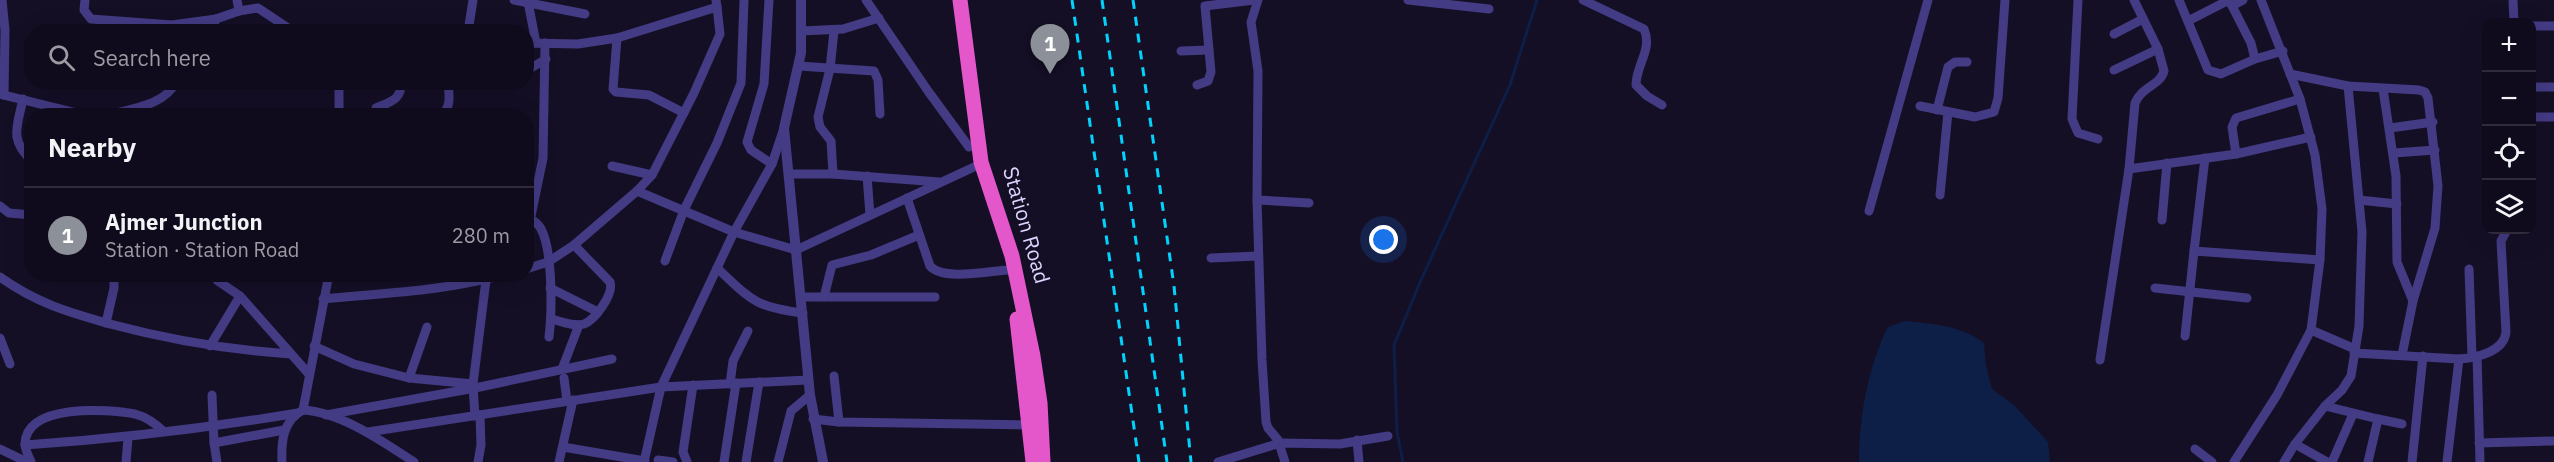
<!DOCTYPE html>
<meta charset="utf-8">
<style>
:root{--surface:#100b1c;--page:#1e1929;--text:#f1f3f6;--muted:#9c9ba3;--line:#302b3b;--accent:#8c9099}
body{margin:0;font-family:"IBM Plex Sans",sans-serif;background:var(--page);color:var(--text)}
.controls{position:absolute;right:18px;top:18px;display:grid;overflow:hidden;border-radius:12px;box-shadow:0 6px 24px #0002}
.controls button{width:54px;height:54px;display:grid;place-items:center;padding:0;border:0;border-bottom:2px solid var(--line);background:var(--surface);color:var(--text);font:30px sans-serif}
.you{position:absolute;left:1384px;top:240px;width:21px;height:21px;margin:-15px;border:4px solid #fff;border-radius:50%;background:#1a73e8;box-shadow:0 0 0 9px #1a73e833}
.badge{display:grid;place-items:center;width:39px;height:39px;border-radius:50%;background:var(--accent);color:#fff;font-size:20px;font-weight:700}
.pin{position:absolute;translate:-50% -50px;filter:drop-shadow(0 2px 3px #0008)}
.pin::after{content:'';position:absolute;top:32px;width:21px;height:18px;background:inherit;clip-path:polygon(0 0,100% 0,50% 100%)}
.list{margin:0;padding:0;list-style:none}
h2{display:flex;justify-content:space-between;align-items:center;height:78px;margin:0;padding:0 24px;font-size:26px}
h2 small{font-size:20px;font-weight:400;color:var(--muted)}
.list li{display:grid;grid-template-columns:39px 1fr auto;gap:18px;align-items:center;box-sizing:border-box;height:96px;padding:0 24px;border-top:2px solid var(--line)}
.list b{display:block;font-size:22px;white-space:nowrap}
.list p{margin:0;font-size:20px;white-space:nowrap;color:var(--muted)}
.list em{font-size:20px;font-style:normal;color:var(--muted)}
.icon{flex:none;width:33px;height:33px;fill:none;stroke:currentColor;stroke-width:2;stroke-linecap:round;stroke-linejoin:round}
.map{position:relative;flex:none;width:2554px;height:462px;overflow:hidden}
.search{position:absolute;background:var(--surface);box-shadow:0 6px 24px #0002;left:24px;top:24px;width:510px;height:66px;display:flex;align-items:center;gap:15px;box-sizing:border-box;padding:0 21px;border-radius:24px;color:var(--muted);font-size:22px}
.panel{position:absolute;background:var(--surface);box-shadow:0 6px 24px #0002;left:24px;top:108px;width:510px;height:174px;border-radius:24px}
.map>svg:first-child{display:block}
.water{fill:#0d1e47}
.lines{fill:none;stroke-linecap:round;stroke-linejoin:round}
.stream{stroke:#0d1e47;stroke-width:3}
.minor{stroke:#433b84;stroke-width:9}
.tertiary{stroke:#433b84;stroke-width:10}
.trunk{stroke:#e457ca;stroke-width:15}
.rail{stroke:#03d2fc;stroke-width:3;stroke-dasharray:9 8;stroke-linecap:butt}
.labels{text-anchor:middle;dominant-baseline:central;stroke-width:4.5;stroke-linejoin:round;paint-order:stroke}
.street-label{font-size:21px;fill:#dcd5fe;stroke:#150f26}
</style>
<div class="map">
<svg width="2554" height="462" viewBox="0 0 2554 462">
<rect width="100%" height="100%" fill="#150f26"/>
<path class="water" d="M1905,321C1933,324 1961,325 1984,343L1986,366L1992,389L2014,405L2048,442L2050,462H1859C1859,418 1868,366 1888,327Z"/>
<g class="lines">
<path class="stream" d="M1403,462L1397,432L1394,345L1421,280L1510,85L1537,0"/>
<g class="minor">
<path d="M2,0L5,30L4,95"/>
<path d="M85,0L84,10L91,19L172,25L216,19"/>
<path d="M514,0L585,14"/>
<path d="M769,0L764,84L747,142L751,150L772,164"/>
<path d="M866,0L928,91L969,147"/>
<path d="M1258,0L1251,22L1258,71L1257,200L1262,360L1266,422L1268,428L1278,440L1285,462"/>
<path d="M1408,0L1489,9"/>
<path d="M1583,0L1644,29C1653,49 1636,65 1636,85L1647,96L1662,105"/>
<path d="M2078,0L2072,119L2078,133L2098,139"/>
<path d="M2179,0L2208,70L2221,74L2255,59L2283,51"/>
<path d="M2229,0L2251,43L2255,59"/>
<path d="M2513,0L2514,22"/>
<path d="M528,2L536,43"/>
<path d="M2232,6L2243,0"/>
<path d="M239,11L258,8L294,32"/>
<path d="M2188,21L2229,0"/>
<path d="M2532,26H2554"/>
<path d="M802,31L843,29L879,18"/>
<path d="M211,32L216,19L239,11L237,0"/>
<path d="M468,32L473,0"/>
<path d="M2114,34L2143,19"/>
<path d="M617,38L613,89L616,92L649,95L684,113"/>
<path d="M526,43L578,44L617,38L717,7L716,0"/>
<path d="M1181,51L1209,50"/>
<path d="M799,66L874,71L878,80L880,114"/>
<path d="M2114,70L2158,49"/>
<path d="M526,71L546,59"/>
<path d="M2290,74L2348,86L2419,90L2425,92L2428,98L2438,186L2435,228L2413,301L2402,355"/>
<path d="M1197,85L1208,81L1211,72L1205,6L1254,0"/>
<path d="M2532,87H2554"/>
<path d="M2383,89L2396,176L2397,262L2413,301"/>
<path d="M0,94L89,116"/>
<path d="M23,99C17,127 9,140 32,161"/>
<path d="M1920,106L1975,117L1994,112L1998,98L2005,0"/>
<path d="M376,108C390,102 402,100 401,82"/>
<path d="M1937,110L1948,67L1955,62H1967"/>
<path d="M105,116C128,109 165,106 176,82"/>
<path d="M339,116V82"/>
<path d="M441,116C452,106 449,96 448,82"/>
<path d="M2532,117H2554"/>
<path d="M2390,128L2433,122"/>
<path d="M2394,153L2435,150"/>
<path d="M2236,154L2232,127L2236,118L2300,99"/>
<path d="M2205,158L2194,251L2320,260"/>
<path d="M612,166L652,175"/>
<path d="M2129,169L2236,154L2311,137"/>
<path d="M789,174H833L939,182"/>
<path d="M833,174L831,141L820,127L818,117L830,69L834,31"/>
<path d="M867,176L870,215"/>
<path d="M637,191L734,232L796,250L974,167"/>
<path d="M1940,195L1948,112"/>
<path d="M907,198L930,266C943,281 989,271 1008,270"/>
<path d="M1257,200L1309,203"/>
<path d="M2359,200L2397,204"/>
<path d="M0,206L9,213L32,215"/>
<path d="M1869,211L1928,0"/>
<path d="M531,219C535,222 539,224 541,229C553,251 552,312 549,337"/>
<path d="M2162,220L2167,163"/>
<path d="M526,240L543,158L545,43"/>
<path d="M1211,258L1258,256"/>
<path d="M665,261L684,210L717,143L741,83L744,0"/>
<path d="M717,268C751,300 755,307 803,313"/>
<path d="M526,269L548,262L574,245L637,191L652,175L694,93L720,34L717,7"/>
<path d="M2469,269L2472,357"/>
<path d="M212,274L218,281L240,296L308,373"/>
<path d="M313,274L328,278"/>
<path d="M0,277C36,303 68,312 110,324C170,340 229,350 291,354"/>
<path d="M550,288L598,312"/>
<path d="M2155,288L2247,298"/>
<path d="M802,297H935"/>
<path d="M824,297L832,265L871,255L919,235"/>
<path d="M323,299C384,293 447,291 506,274"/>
<path d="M551,319C560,321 574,327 584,324C595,320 614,294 610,282L574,245"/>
<path d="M106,323L114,288V274"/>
<path d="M2311,330L2355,349"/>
<path d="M2185,336L2194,251"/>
<path d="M0,338L10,364"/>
<path d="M210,346L240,296"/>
<path d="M314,346L354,364L409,378L473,384L486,280"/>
<path d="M2354,353L2459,359C2476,358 2504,352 2506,332L2501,241L2507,230"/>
<path d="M2477,356L2480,462"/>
<path d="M2100,360L2129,169L2135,103C2142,86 2160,86 2164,71L2158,49L2134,0"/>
<path d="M562,369L579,325"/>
<path d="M834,376L839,422"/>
<path d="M409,378L427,327"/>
<path d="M564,378L567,401"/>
<path d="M730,384L733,361L748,331"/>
<path d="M473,386L475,416"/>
<path d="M212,395L214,443"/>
<path d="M2325,406L2378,419L2368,462"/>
<path d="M303,410L329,274"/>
<path d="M326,415L475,388L612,359"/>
<path d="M813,419L839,422L1029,425"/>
<path d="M2378,419L2402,424"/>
<path d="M368,432L661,387L808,380"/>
<path d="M1357,440L1359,462"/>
<path d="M2479,443L2554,441"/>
<path d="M2295,444L2327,462"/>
<path d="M25,445C116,439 207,428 298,413"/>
<path d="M563,447L645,461"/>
<path d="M0,449L27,462"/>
<path d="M2195,449L2212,462"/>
<path d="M658,460L673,462"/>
<path d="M31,462C29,457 25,450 25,444C26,403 108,409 135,414C146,417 155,423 163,431"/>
<path d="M126,462L128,438"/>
<path d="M217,462L214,443L284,430"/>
<path d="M282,462C281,442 283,420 303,410C341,412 383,442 414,462"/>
<path d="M478,462L481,445L480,415"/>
<path d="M559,462L573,400"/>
<path d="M644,462L661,387L734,232L772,164L783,131"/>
<path d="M687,462L683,452L693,385"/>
<path d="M724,462L736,383"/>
<path d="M746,462L759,382"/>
<path d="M778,462L791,411L810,395"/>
<path d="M1218,462L1280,443L1340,444L1388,436"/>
<path d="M2234,462L2277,395L2311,330L2320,260L2322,209L2315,155L2300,99L2261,0"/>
<path d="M2284,462L2295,444L2325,406L2342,390L2351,376L2359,326L2362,232L2348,86"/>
<path d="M2332,462L2353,414"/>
<path d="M2412,462L2423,356"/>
<path d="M2447,462L2459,359"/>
</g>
<path class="tertiary" d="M801,0V53L784,128L810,395L823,462"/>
<g class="trunk">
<path d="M960,0L981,162L1012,256L1033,356L1040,403L1043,462"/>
<path d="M1017,319L1033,462"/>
</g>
<g class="rail">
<path d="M1072,0L1139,462"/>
<path d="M1102,0L1167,462"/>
<path d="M1133,0L1174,286L1191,462"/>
</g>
</g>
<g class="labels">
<g class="street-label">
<text transform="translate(1027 225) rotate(74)">Station Road</text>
</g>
</g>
</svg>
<div class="controls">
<button>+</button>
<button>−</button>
<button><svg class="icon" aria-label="locate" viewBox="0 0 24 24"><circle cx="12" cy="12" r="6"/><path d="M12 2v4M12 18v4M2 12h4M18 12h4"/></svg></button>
<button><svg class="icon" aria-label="layers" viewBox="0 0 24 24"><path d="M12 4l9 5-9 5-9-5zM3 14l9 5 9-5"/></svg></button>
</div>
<div class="you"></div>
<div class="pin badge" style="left:1050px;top:74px">1</div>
<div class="search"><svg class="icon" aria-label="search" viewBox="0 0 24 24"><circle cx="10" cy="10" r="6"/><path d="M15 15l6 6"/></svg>Search here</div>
<section class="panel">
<h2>Nearby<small></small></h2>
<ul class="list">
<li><span class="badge">1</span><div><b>Ajmer Junction</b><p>Station · Station Road</p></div><em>280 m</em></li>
</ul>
</section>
</div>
